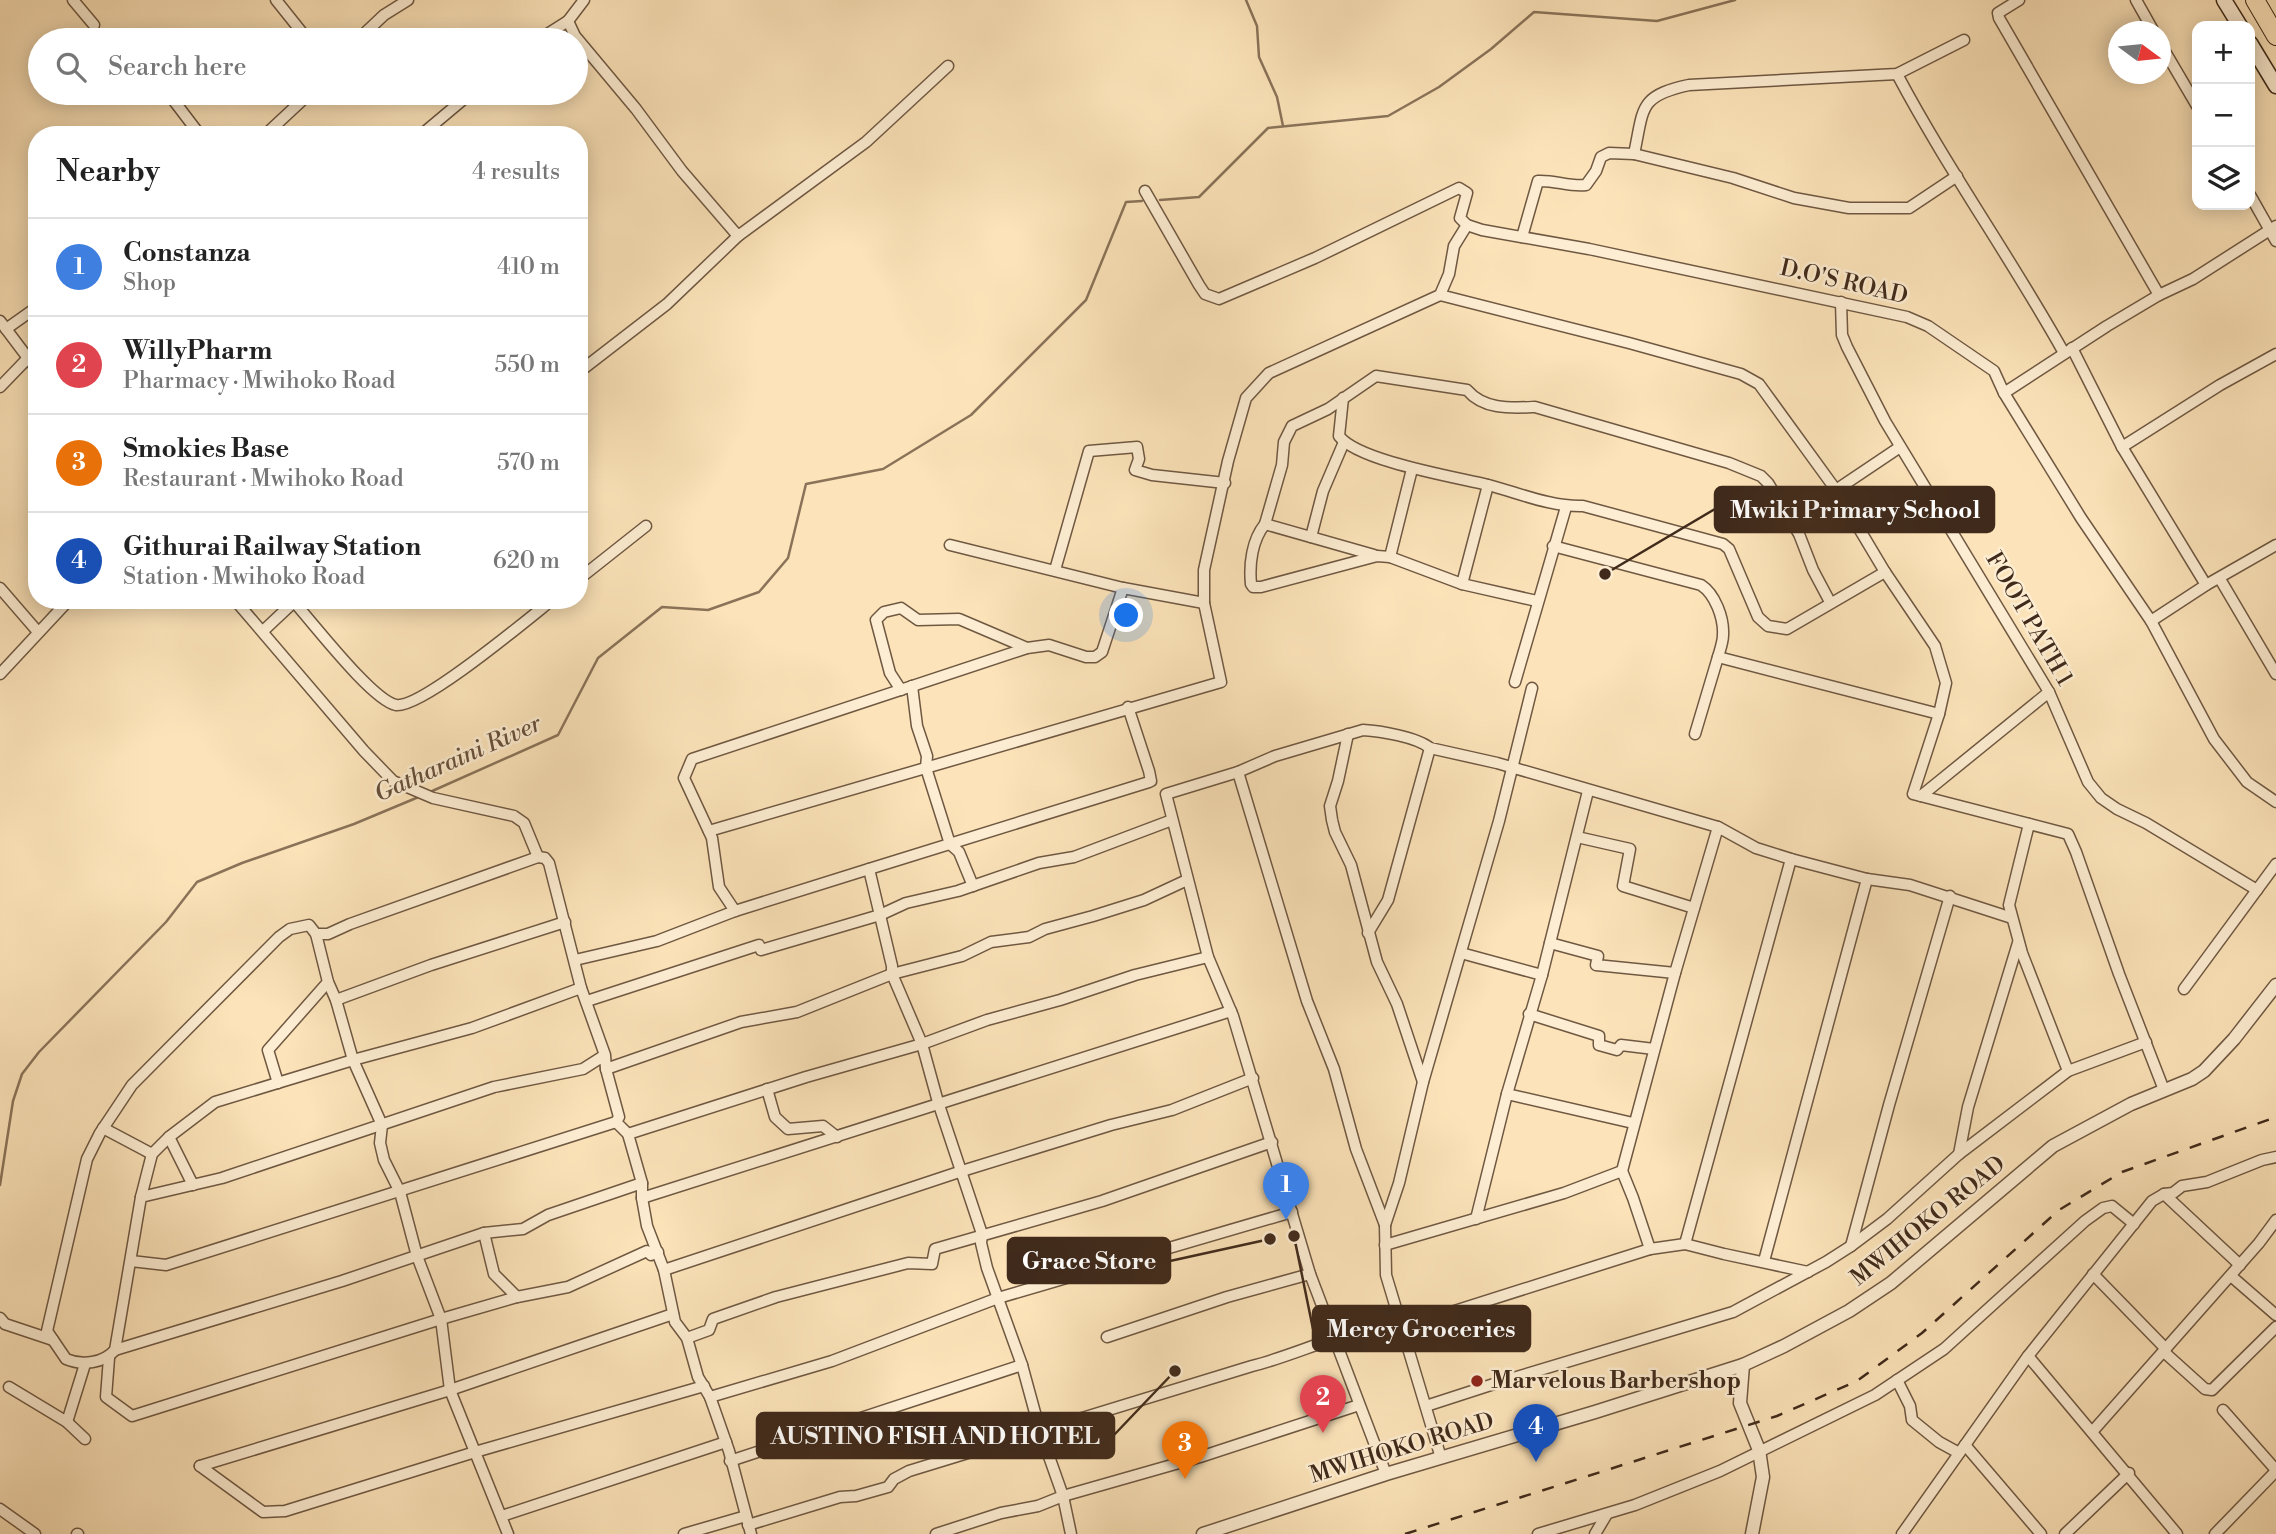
<!DOCTYPE html>
<meta charset="utf-8">
<style>
:root{--surface:#fff;--page:#f6f6f6;--text:#222;--muted:#767676;--line:#e0e0e0;--accent:#8f2418}
body{margin:0;font-family:"Libre Bodoni",serif;background:var(--page);color:var(--text)}
.controls{position:absolute;right:21px;top:21px;display:grid;overflow:hidden;border-radius:14px;box-shadow:0 4px 18px #0003}
.controls button{width:63px;height:63px;display:grid;place-items:center;padding:0;border:0;border-bottom:2px solid var(--line);background:var(--surface);color:var(--text);font:35px sans-serif}
.compass{position:absolute;left:2108px;top:21px;width:63px;height:63px;border-radius:50%;background:var(--surface);box-shadow:0 4px 18px #0003;rotate:105deg}
.you{position:absolute;left:1127px;top:616px;width:24px;height:24px;margin:-18px;border:5px solid #fff;border-radius:50%;background:#1a73e8;box-shadow:0 0 0 10px #1a73e833}
.badge{display:grid;place-items:center;width:46px;height:46px;border-radius:50%;background:var(--accent);color:#fff;font-size:23px;font-weight:700}
.pin{position:absolute;translate:-50% -58px;filter:drop-shadow(0 2px 4px #0008)}
.pin::after{content:'';position:absolute;top:37px;width:24px;height:21px;background:inherit;clip-path:polygon(0 0,100% 0,50% 100%)}
.list{margin:0;padding:0;list-style:none}
h2{display:flex;justify-content:space-between;align-items:center;height:91px;margin:0;padding:0 28px;font-size:30px}
h2 small{font-size:23px;font-weight:400;color:var(--muted)}
.list li{display:grid;grid-template-columns:46px 1fr auto;gap:21px;align-items:center;box-sizing:border-box;height:98px;padding:0 28px;border-top:2px solid var(--line)}
.list b{display:block;font-size:26px;white-space:nowrap}
.list p{margin:0;font-size:23px;white-space:nowrap;color:var(--muted)}
.list em{font-size:23px;font-style:normal;color:var(--muted)}
.icon{flex:none;width:38px;height:38px;fill:none;stroke:currentColor;stroke-width:2;stroke-linecap:round;stroke-linejoin:round}
.map{position:relative;flex:none;width:2276px;height:1534px;overflow:hidden}
.search{position:absolute;background:var(--surface);box-shadow:0 4px 18px #0003;left:28px;top:28px;width:560px;height:77px;display:flex;align-items:center;gap:18px;box-sizing:border-box;padding:0 24px;border-radius:38px;color:var(--muted);font-size:26px}
.panel{position:absolute;background:var(--surface);box-shadow:0 4px 18px #0003;left:28px;top:126px;width:560px;height:483px;border-radius:28px}
.map>svg:first-child{display:block}
.lines{fill:none;stroke-linecap:round;stroke-linejoin:round}
.stream{stroke:#8a7359;stroke-width:2.5}
.minor-casing{stroke:#6f5842;stroke-width:13}
.tertiary-casing{stroke:#6f5842;stroke-width:15}
.secondary-casing{stroke:#402a1b;stroke-width:17}
.trunk-casing{stroke:#402a1b;stroke-width:20}
.minor{stroke:#fdedd2;stroke-width:10}
.tertiary{stroke:#fdedd2;stroke-width:12}
.secondary{stroke:#fdedd2;stroke-width:14}
.trunk{stroke:#fce3b9;stroke-width:18}
.rail{stroke:#402a1b;stroke-width:2.5;stroke-dasharray:12 12;stroke-linecap:butt}
.poi-dot{fill:#8f2418;stroke:#fdedd2;stroke-width:2.5}
.labels{text-anchor:middle;dominant-baseline:central;stroke-width:5;stroke-linejoin:round;paint-order:stroke}
.street-label{font-size:23px;fill:#402a1b;stroke:#fdedd2}
.poi-label{font-size:23px;font-weight:bold;fill:#402a1b;stroke:#fdedd2;text-anchor:start}
.water-label{font-size:24px;font-style:italic;fill:#654f3a;stroke:#fdedd2}
.leader{fill:none;stroke:#402a1b;stroke-width:2.5}
.callout-dot{fill:#402a1b;stroke:#fdedd2;stroke-width:2.5}
.callout{fill:#402a1b;stroke:#402a1b;stroke-width:2.5}
.callout-label{font-size:24px;text-anchor:middle;font-weight:bold;fill:#fff}
</style>
<div class="map">
<svg width="2276" height="1534" viewBox="0 0 2276 1534">
<rect width="100%" height="100%" fill="#fce3b9"/>
<filter id="stains"><feTurbulence type="fractalNoise" baseFrequency=".00286" numOctaves="4"/><feColorMatrix values="0 0 0 0 .2 0 0 0 0 .09 0 0 0 0 .02 0 0 0 .5 -.17"/></filter>
<radialGradient id="worn" r=".72"><stop offset=".6" stop-color="#630" stop-opacity="0"/><stop offset="1" stop-color="#630" stop-opacity=".3"/></radialGradient>
<g class="lines">
<g class="stream">
<path d="M1246,0L1257,26L1259,57L1277,97L1283,126"/>
<path d="M1160,200L1199,197L1268,128L1388,116L1439,87L1491,49L1534,12L1657,21L1735,0"/>
<path d="M430,792L558,735L598,658L662,607L708,610L759,592L788,558L806,484L883,469L971,415L1086,300L1126,202L1142,201"/>
<path d="M0,1185L13,1101L22,1074L39,1052L166,922L197,882L242,863L354,824L421,796"/>
</g>
<defs>
<g id="minor">
<path d="M73,0L94,25"/>
<path d="M276,0L308,40"/>
<path d="M584,0L568,21L575,36L636,109L682,171L738,236L866,142L948,66"/>
<path d="M2019,0L1998,13L1999,18L2159,295"/>
<path d="M2136,0L2154,32"/>
<path d="M366,32L384,15L408,0"/>
<path d="M538,40L568,21"/>
<path d="M2160,43L2197,106"/>
<path d="M1897,74C1948,170 2011,258 2064,353"/>
<path d="M168,93L200,135"/>
<path d="M265,135L310,93"/>
<path d="M421,135L471,93"/>
<path d="M1634,154C1644,108 1638,96 1689,85L1897,74L1964,40"/>
<path d="M1145,191L1199,285L1205,294L1219,299L1315,258L1459,188L1467,193L1460,218L1467,225L1482,230L1589,249L1907,317L1928,326L1994,371L2004,393L2081,518L2151,621L2214,739L2247,782L2276,802"/>
<path d="M2250,195L2276,241"/>
<path d="M1522,237L1538,181C1555,180 1569,187 1586,185L1596,171L1601,157L1609,153L1634,154L1733,178L1794,198L1849,208H1909L1957,176"/>
<path d="M1440,295L1629,343L1741,374L1759,384L1836,490L1885,572L1935,646L1946,683L1939,714L1718,657C1720,650 1723,642 1723,635C1724,618 1715,594 1701,585L1553,546"/>
<path d="M1841,302L1842,335L1847,347L1885,421L2049,692L2088,782L2101,798L2117,809L2146,823L2257,890"/>
<path d="M0,321L37,370"/>
<path d="M6,329L37,307"/>
<path d="M2072,348L2122,447L2206,585"/>
<path d="M579,372L667,304L738,236"/>
<path d="M0,387L27,359"/>
<path d="M2004,393L2107,326L2159,295L2193,279L2276,226"/>
<path d="M1343,398L1339,436C1358,461 1455,477 1488,485C1519,493 1551,507 1583,506L1723,544L1729,549L1758,617L1768,626L1787,629L1885,572"/>
<path d="M2122,447L2220,385L2276,354"/>
<path d="M1836,490L1900,447"/>
<path d="M1265,524L1374,555"/>
<path d="M1311,537L1323,491L1344,442"/>
<path d="M950,545L1123,588"/>
<path d="M1390,557L1412,469"/>
<path d="M1055,570L1089,451L1137,447L1139,459L1135,470L1152,475L1225,483"/>
<path d="M579,579L646,526"/>
<path d="M2220,579L2276,674"/>
<path d="M1462,584L1488,485"/>
<path d="M0,588L38,632"/>
<path d="M235,600L364,751L393,781L433,798L514,816L524,823L538,857"/>
<path d="M1537,601L1462,584L1390,557L1377,556L1261,587H1253L1251,584C1249,564 1252,540 1265,524L1282,465L1284,442L1292,426L1328,409L1376,376L1467,390C1484,410 1511,408 1535,407L1729,463L1761,476L1768,483L1799,534L1813,570L1830,602"/>
<path d="M294,602C314,624 372,700 396,705C421,709 528,619 552,600"/>
<path d="M2151,621L2206,585L2276,545"/>
<path d="M263,631L296,600"/>
<path d="M0,674L69,600"/>
<path d="M1515,682L1566,507"/>
<path d="M912,686L917,726L927,756L926,768L950,844L959,852L973,886"/>
<path d="M901,690L890,673L876,620L884,612L901,608L918,620L959,619L1027,648"/>
<path d="M1939,714L1913,794L2068,834L2076,852L2119,974L2164,1090"/>
<path d="M1348,734L1338,781L1330,806L1332,820L1335,832L1351,865L1377,962L1397,1004L1423,1082"/>
<path d="M1695,734L1718,657"/>
<path d="M1238,772L1307,1001L1334,1069L1356,1149L1385,1225"/>
<path d="M1921,796L2049,692"/>
<path d="M2029,824L2009,905L2022,953L2068,1071"/>
<path d="M709,831L1221,682L1204,603V570L1228,461L1246,398L1269,373L1440,295L1449,274L1454,246L1467,225"/>
<path d="M1577,837L1630,849L1623,886L1694,908"/>
<path d="M735,911L719,887L712,838L684,778L692,759L1027,648L1049,645L1086,657H1095L1102,652L1123,588L1204,603"/>
<path d="M1368,933L1388,900L1430,748"/>
<path d="M316,934L328,982L336,1000L353,1060L382,1125L380,1143L384,1160L400,1192L417,1256L441,1319L450,1390L508,1534"/>
<path d="M1550,943L1598,956L1596,965L1675,973"/>
<path d="M1461,953L1542,975"/>
<path d="M575,960L657,941L735,911L869,869"/>
<path d="M2184,989L2276,864"/>
<path d="M336,1000L431,965L565,922"/>
<path d="M587,1001L759,945L761,950L880,915L906,903L958,891L1039,863L1074,857L1172,820"/>
<path d="M1529,1014L1599,1036V1045L1617,1050L1621,1045L1654,1049"/>
<path d="M605,1055L583,1069L494,1087L222,1178L141,1197L115,1350C104,1363 82,1366 66,1359L47,1331L87,1159L100,1133L132,1085L279,937L290,929L309,925L316,934H328L350,924L538,857L545,858L549,863L581,988L605,1055L606,1069L619,1117L616,1122L628,1134L642,1183V1198L647,1226L664,1270L675,1322L687,1338L698,1377L710,1397L715,1411L729,1451L751,1534"/>
<path d="M606,1069L741,1022L797,1012L892,974L962,956L991,942L1029,937L1045,929L1093,916L1144,900L1187,880"/>
<path d="M278,1083L268,1050L328,982"/>
<path d="M767,1089L775,1117L788,1129L823,1126L837,1137"/>
<path d="M1507,1094L1633,1123"/>
<path d="M103,1128L152,1154"/>
<path d="M628,1134L806,1077L922,1044L987,1020L1060,1000L1135,975L1208,957"/>
<path d="M169,1137L193,1185"/>
<path d="M1959,1154L1968,1107L2018,943"/>
<path d="M1622,1171L1633,1198L1650,1249"/>
<path d="M2164,1194L2240,1265"/>
<path d="M141,1197L152,1154L169,1137L215,1102L353,1060L472,1028L581,988"/>
<path d="M642,1198L1231,1011"/>
<path d="M1476,1219L1507,1094L1542,975L1588,791"/>
<path d="M484,1233L494,1274L517,1297"/>
<path d="M1685,1244L1791,859"/>
<path d="M1385,1245L1564,1193L1622,1171L1675,973L1718,827"/>
<path d="M1851,1246L1889,1105L1950,896"/>
<path d="M131,1261L166,1265L616,1122"/>
<path d="M1764,1261L1867,879"/>
<path d="M664,1270L962,1171L1111,1125L1172,1110L1253,1078"/>
<path d="M2093,1274L2166,1349"/>
<path d="M2231,1276L2276,1315"/>
<path d="M0,1318L5,1324L53,1340"/>
<path d="M1401,1328L1650,1249L1685,1244L1724,1254L1808,1272"/>
<path d="M1107,1337L1227,1297L1310,1274"/>
<path d="M687,1338L709,1330L713,1319L776,1297L908,1263L932,1264L935,1249L1102,1201L1272,1142"/>
<path d="M115,1350L342,1281L484,1233L523,1229L548,1215L642,1183"/>
<path d="M2164,1352L2205,1389L2212,1390L2276,1327"/>
<path d="M2028,1356L2177,1534"/>
<path d="M109,1358L106,1397L132,1416L441,1319L517,1297L568,1287L647,1251L651,1255L658,1252"/>
<path d="M1897,1380L1910,1406L1912,1420L1939,1442L1959,1453"/>
<path d="M9,1387L67,1422L85,1439"/>
<path d="M710,1397L832,1361L998,1298L1292,1212"/>
<path d="M1426,1406L1500,1382L1733,1312L1826,1262L1851,1246L1887,1219L1959,1154L2068,1071L2146,1042"/>
<path d="M2223,1410L2276,1470"/>
<path d="M67,1422L85,1364"/>
<path d="M2092,1432L2259,1243L2276,1220"/>
<path d="M1965,1445L2041,1534"/>
<path d="M1441,1458L1386,1275L1385,1225L1399,1183L1423,1082L1499,821L1532,688"/>
<path d="M730,1461L1022,1365"/>
<path d="M200,1466L263,1512L285,1511L475,1452L704,1386"/>
<path d="M200,1466L450,1390L673,1314"/>
<path d="M1386,1474L1310,1274L1233,1016L1208,957L1166,794L1238,772L1275,756L1363,730C1380,731 1417,737 1430,748L1497,763L1718,827L1756,848L1791,859L1867,879L1910,885L2012,918"/>
<path d="M0,1509L35,1534"/>
<path d="M502,1516L726,1442"/>
<path d="M748,1525L840,1497L856,1496L888,1487L894,1479L909,1471L1252,1366C1280,1359 1306,1348 1333,1339"/>
<path d="M77,1534H78"/>
<path d="M684,1534L746,1516"/>
<path d="M936,1534L1001,1513L1038,1506L1063,1496L1200,1457L1359,1405"/>
<path d="M1071,1534L1063,1496L1040,1431L1022,1365L987,1268L981,1243L982,1234L938,1102L922,1044L892,974V966L869,869L1149,782L1151,781L1149,771L1128,707"/>
<path d="M1538,1534L1635,1505L1720,1471L1875,1395L1944,1349L2085,1221L2103,1208L2112,1206L2134,1224"/>
<path d="M1595,1534L1607,1514"/>
<path d="M1902,1534L2028,1356L2152,1201L2164,1194L2173,1193L2182,1186L2207,1182L2262,1160L2276,1157"/>
<path d="M2065,1534L2129,1473"/>
<path d="M2215,1534L2276,1471"/>
</g>
<g id="tertiary">
<path d="M1743,1365L1740,1403L1759,1450L1763,1477L1752,1534"/>
<path d="M1203,1534L1386,1474L1595,1412L1743,1365L1784,1346L1849,1311L1891,1283L2053,1146L2131,1104L2192,1079L2204,1071L2234,1039L2276,985"/>
</g>
<g id="secondary">
<path d="M2224,0L2240,26"/>
<path d="M2250,43L2276,86"/>
</g>
<path id="trunk" d="M2255,0L2276,36"/>
</defs>
<use href="#minor" class="minor-casing"/>
<use href="#tertiary" class="tertiary-casing"/>
<use href="#secondary" class="secondary-casing"/>
<use href="#trunk" class="trunk-casing"/>
<use href="#minor" class="minor"/>
<use href="#tertiary" class="tertiary"/>
<use href="#secondary" class="secondary"/>
<use href="#trunk" class="trunk"/>
<path class="rail" d="M1405,1534L1777,1416L1857,1381L1922,1333L2059,1210L2122,1172L2276,1117"/>
</g>
<circle class="poi-dot" cx="1477" cy="1381" r="7"/>
<g class="labels">
<g class="street-label">
<text transform="translate(1844 282) rotate(13)">D.O'S ROAD</text>
<text transform="translate(2029 619) rotate(60)">FOOT PATH 1</text>
<text transform="translate(1928 1221) rotate(-39)">MWIHOKO ROAD</text>
<text transform="translate(1402 1448) rotate(-17)">MWIHOKO ROAD</text>
</g>
<g class="poi-label">
<text x="1491" y="1381">Marvelous Barbershop</text>
</g>
<g class="water-label">
<text transform="translate(458 759) rotate(-24)">Gatharaini River</text>
</g>
</g>
<path class="leader" d="M1605 574L1715 509M1270 1239L1170 1261M1294 1236L1313 1329M1175 1371L1114 1435"/>
<g class="callout-dot">
<circle cx="1605" cy="574" r="7"/>
<circle cx="1270" cy="1239" r="7"/>
<circle cx="1294" cy="1236" r="7"/>
<circle cx="1175" cy="1371" r="7"/>
</g>
<g class="callout">
<rect x="1715" y="487" width="279" height="45" rx="7"/>
<rect x="1008" y="1238" width="162" height="45" rx="7"/>
<rect x="1313" y="1306" width="217" height="45" rx="7"/>
<rect x="757" y="1413" width="357" height="45" rx="7"/>
</g>
<g class="callout-label">
<text x="1855" y="518">Mwiki Primary School</text>
<text x="1089" y="1269">Grace Store</text>
<text x="1421" y="1337">Mercy Groceries</text>
<text x="935" y="1444">AUSTINO FISH AND HOTEL</text>
</g>
<rect width="100%" height="100%" filter="url(#stains)"/>
<rect width="100%" height="100%" fill="url(#worn)"/>
</svg>
<div class="controls">
<button>+</button>
<button>−</button>
<button><svg class="icon" aria-label="layers" viewBox="0 0 24 24"><path d="M12 4l9 5-9 5-9-5zM3 14l9 5 9-5"/></svg></button>
</div>
<svg class="compass" viewBox="-18 -18 36 36"><path d="M0-13l5 13h-10z" fill="#e53935"/><path d="M0 13l5-13h-10z" fill="#767676"/></svg>
<div class="you"></div>
<div class="pin badge" style="left:1286px;top:1220px;background:#3f7fe0">1</div>
<div class="pin badge" style="left:1323px;top:1433px;background:#e0444e">2</div>
<div class="pin badge" style="left:1185px;top:1479px;background:#e8710a">3</div>
<div class="pin badge" style="left:1536px;top:1462px;background:#1a4fb4">4</div>
<div class="search"><svg class="icon" aria-label="search" viewBox="0 0 24 24"><circle cx="10" cy="10" r="6"/><path d="M15 15l6 6"/></svg>Search here</div>
<section class="panel">
<h2>Nearby<small>4 results</small></h2>
<ul class="list">
<li><span class="badge" style="background:#3f7fe0">1</span><div><b>Constanza</b><p>Shop</p></div><em>410 m</em></li>
<li><span class="badge" style="background:#e0444e">2</span><div><b>WillyPharm</b><p>Pharmacy · Mwihoko Road</p></div><em>550 m</em></li>
<li><span class="badge" style="background:#e8710a">3</span><div><b>Smokies Base</b><p>Restaurant · Mwihoko Road</p></div><em>570 m</em></li>
<li><span class="badge" style="background:#1a4fb4">4</span><div><b>Githurai Railway Station</b><p>Station · Mwihoko Road</p></div><em>620 m</em></li>
</ul>
</section>
</div>
